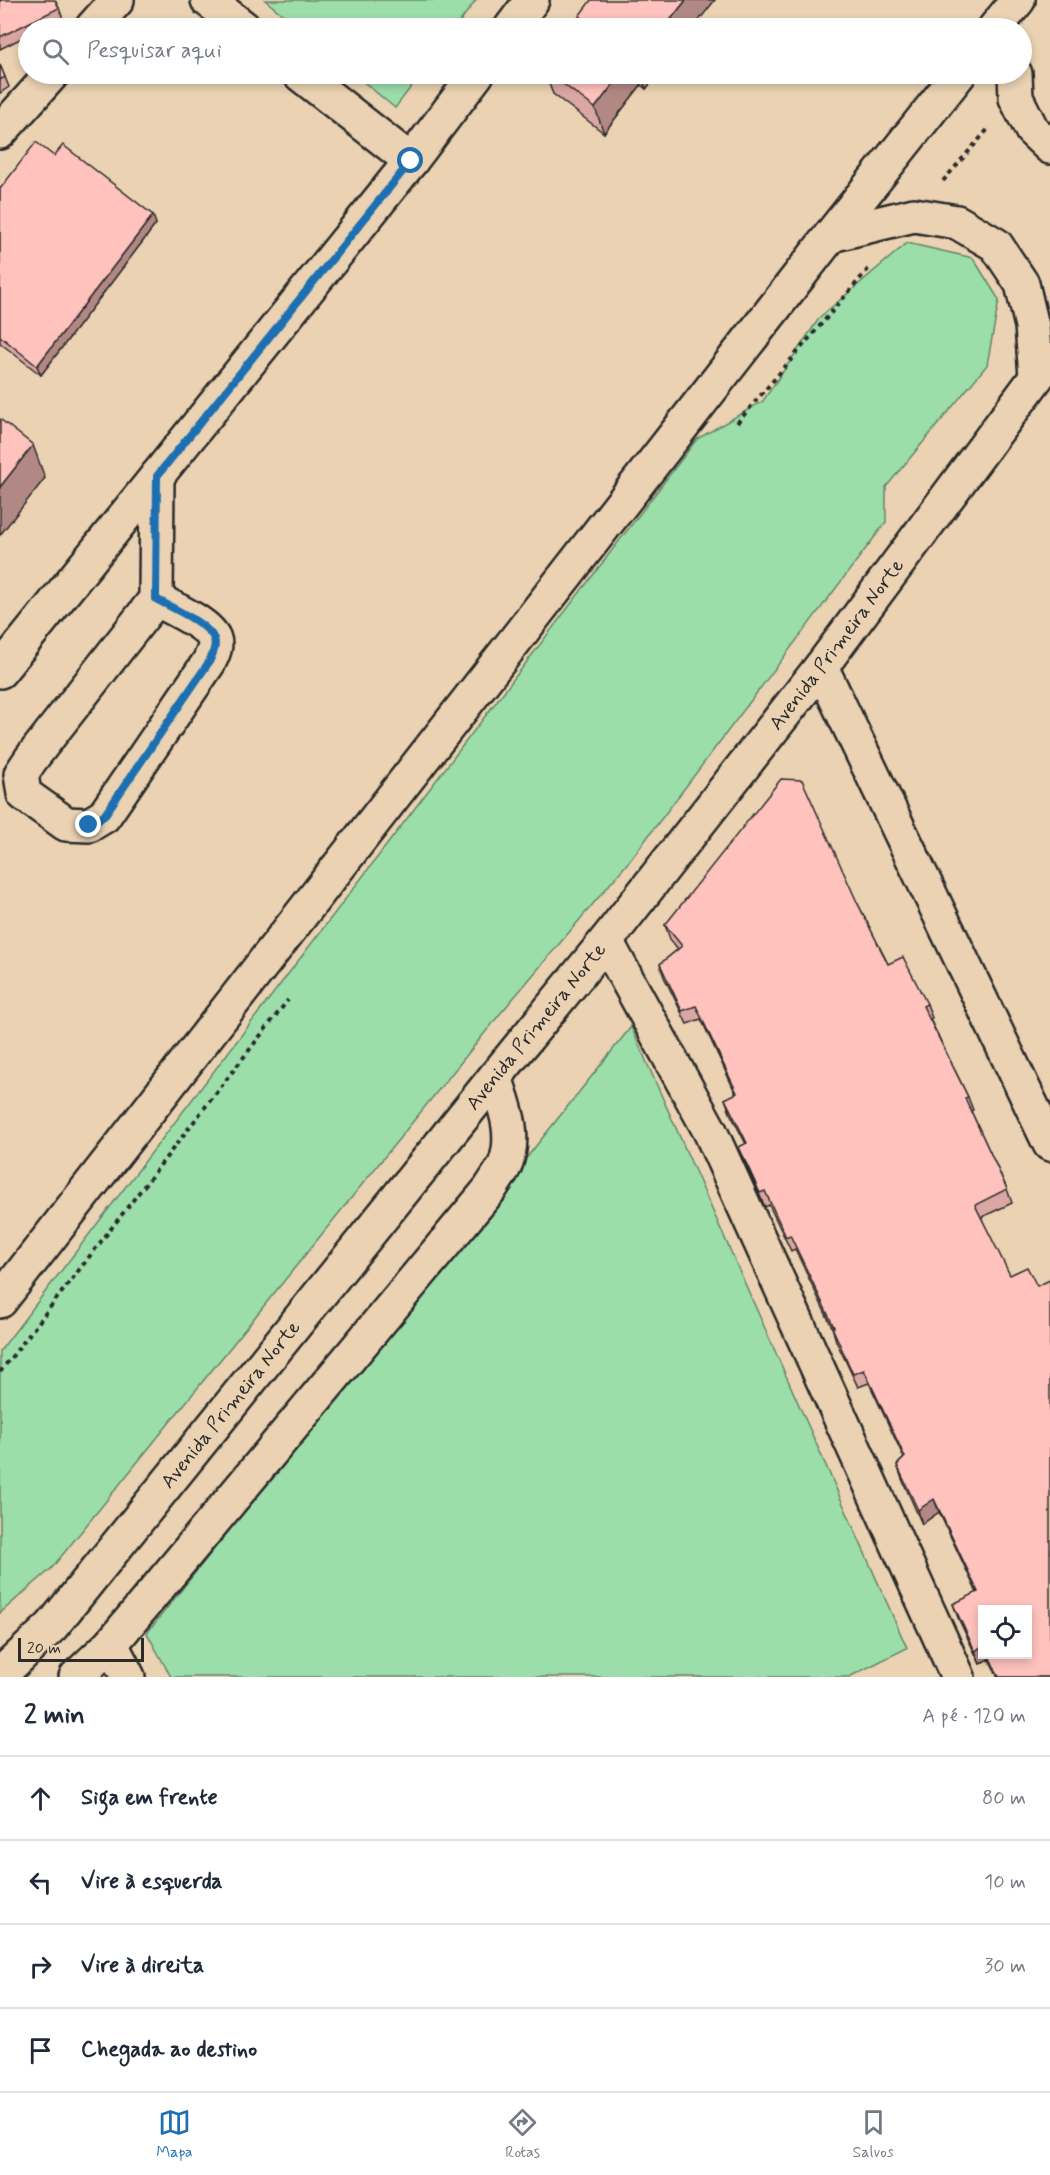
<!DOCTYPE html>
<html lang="pt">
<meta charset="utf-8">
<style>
:root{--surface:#fff;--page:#f6f6f7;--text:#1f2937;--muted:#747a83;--line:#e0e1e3;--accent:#1f6fb2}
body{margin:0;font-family:Mynerve,sans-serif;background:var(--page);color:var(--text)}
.controls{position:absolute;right:18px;bottom:18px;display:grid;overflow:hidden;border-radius:0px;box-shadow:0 3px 9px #0003}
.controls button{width:54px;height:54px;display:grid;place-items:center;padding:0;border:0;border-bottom:2px solid var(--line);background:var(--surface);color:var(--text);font:30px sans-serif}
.scale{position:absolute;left:18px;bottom:15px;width:126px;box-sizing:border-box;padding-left:6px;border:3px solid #2b2b2b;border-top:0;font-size:16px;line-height:21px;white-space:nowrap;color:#2b2b2b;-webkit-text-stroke:4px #ead2b2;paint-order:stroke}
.stop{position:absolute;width:18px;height:18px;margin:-14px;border:4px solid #1f6fb2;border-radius:50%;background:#fff}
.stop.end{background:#1f6fb2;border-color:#fff;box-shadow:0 2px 6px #0008}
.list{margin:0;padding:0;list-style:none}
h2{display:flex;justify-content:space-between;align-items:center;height:78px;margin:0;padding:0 24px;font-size:26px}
h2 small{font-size:20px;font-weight:400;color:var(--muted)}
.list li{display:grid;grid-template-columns:39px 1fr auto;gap:18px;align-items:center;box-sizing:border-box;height:84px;padding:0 24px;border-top:2px solid var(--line)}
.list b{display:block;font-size:22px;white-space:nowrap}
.list em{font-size:20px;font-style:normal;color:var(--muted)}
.icon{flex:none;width:33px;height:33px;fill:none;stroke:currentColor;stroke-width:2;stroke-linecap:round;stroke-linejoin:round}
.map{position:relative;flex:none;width:1050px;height:1677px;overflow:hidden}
.search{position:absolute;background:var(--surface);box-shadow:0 3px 9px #0003;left:18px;right:18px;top:18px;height:66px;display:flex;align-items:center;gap:15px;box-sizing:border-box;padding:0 21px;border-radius:33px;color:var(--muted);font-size:22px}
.sheet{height:414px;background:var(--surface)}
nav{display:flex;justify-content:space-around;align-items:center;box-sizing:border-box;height:84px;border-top:2px solid var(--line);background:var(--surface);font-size:16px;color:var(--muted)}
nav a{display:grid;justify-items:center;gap:3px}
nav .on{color:var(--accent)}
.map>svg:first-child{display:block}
.green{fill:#9bdeaa;stroke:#63846a;stroke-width:1.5}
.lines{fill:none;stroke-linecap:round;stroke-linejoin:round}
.minor-casing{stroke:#2b2b2b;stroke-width:38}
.major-casing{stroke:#2b2b2b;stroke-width:38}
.path{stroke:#2b2b2b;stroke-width:4;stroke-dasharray:4.5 4.5;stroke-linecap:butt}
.minor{stroke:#ead2b2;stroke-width:33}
.major{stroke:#ead2b2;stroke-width:33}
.wall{fill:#dba7a3;stroke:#2b2b2b;stroke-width:1.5;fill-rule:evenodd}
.shaded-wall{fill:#b28884;stroke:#2b2b2b;stroke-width:1.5}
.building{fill:#ffc2bd;stroke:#2b2b2b;stroke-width:1.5}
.route{stroke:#1f6fb2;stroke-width:8}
.labels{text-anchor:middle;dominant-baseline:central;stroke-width:6;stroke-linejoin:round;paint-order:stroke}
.street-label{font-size:20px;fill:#2b2b2b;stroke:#ead2b2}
</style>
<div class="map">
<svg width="1050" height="1677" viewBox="0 0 1050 1677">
<rect width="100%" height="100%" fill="#ead2b2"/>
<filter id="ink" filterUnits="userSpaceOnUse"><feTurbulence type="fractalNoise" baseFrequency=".0167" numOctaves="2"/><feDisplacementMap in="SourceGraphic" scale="12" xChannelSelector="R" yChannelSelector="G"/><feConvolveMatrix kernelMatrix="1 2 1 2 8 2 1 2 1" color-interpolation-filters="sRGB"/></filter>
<g filter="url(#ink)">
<g class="green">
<path d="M265,0H476L455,28H299Z"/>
<path d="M354,74H421L395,108Z"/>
<path d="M907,243L973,258L999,300L987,365L886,487V522L631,859L500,1014L51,1569L0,1613V1351L697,439L763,401L820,317Z"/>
<path d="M631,1027L907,1648L849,1677H171L147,1633Z"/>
</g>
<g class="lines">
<defs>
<g id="minor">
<path d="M208,0L244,28"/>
<path d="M92,28L117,0"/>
<path d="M511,28L532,0"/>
<path d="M300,74L411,161"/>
<path d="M0,132L52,74"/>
<path d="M156,599C170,607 209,624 214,639C217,647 212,655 209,662L104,816L89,825L66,824L24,794L21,774L31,759L156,599L157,476"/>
<path d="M821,667L1050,1144"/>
<path d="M0,671L411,161L477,74"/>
<path d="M606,941L710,1131L958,1677"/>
<path d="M111,1644L128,1677"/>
<path d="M76,1677L111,1644L490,1189C495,1181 501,1173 505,1165C517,1134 504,1105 495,1077"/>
</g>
<g id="major">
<path d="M995,28L1018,0"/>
<path d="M1015,74L1016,98L1032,130L1050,147"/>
<path d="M831,235L914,215L957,222L996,245L1022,284L1032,326L1036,376"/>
<path d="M0,1301L831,235L959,74"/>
<path id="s1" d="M0,1675L52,1626L495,1077L606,941L821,667L1050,359"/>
</g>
</defs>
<use href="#minor" class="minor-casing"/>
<use href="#major" class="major-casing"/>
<g class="path">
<path d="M943,181L989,128"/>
<path d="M737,423L870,267"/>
<path d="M0,1372L288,1000"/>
</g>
<use href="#minor" class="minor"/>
<use href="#major" class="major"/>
</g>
<g class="wall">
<path d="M0,0L59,8L63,19L42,28H28V35L0,49Z"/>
<path d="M0,65L9,87L0,93Z"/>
<path d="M545,74H658L646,89L641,85L604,133L553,94Z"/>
<path d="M54,156L156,224L41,375L0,343V189Z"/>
<path d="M857,902L888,964L927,1004L932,1018L930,1019L968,1097L973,1110L971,1111L1007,1189L1012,1203L982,1217L1050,1677H998L989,1659L980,1664L958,1618L953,1604L977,1593L939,1512L922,1524L902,1479L897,1465L904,1458L869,1383L858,1387L836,1341L832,1327L795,1249L791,1251L769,1205L765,1207L744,1160L739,1147L746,1144L730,1113L725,1099L736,1094L701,1019L687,1024L664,977L660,964L678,949L670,939L665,925ZM982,1610L1028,1654H982Z"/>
</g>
<g class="shaded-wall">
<path d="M686,0H715L693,28H664Z"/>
<path d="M621,74H637L641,85L604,133L595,108Z"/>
<path d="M640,74H658L646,89Z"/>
<path d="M153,215L156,224L41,375L37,366Z"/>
<path d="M33,445L45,478L0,535V487Z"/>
<path d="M934,1499L939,1512L922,1524L918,1510Z"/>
<path d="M982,1646V1654H987L989,1659L980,1664L975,1651Z"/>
</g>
<g class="building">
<path d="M0,0H55L59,8L0,37Z"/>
<path d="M591,0H686L664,28H574L582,18L579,16Z"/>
<path d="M0,65L5,77L0,80Z"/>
<path d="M550,74H621L595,108Z"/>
<path d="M36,142L54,156L63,145L153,215L37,366L0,336V189Z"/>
<path d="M0,419L33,445L0,487Z"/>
<path d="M781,779L802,780L857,902L888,964L903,957L927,1004L923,1006L968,1097L965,1098L1007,1189L975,1205L1010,1275L1027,1267L1037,1286L1050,1280V1677H999L988,1654H1028V1610H982V1646L975,1651L953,1604L978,1592L934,1499L918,1510L897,1465L905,1457L864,1370L853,1374L832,1327H834L790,1235L786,1237L765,1191L760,1193L739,1147L747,1143L725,1099L737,1093L696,1006L682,1011L660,964L682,946L665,925Z"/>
</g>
</g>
<g class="lines" filter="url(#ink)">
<path class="route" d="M89,825L104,816L209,662C212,655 217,647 214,639C209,624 170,607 156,599L157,476L411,161"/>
</g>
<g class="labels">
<g class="street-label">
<text stroke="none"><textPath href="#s1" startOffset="1328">Avenida Primeira Norte</textPath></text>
<text stroke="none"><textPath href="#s1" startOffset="842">Avenida Primeira Norte</textPath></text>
<text stroke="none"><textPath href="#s1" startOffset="356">Avenida Primeira Norte</textPath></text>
</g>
</g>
</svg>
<div class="controls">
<button><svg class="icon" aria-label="locate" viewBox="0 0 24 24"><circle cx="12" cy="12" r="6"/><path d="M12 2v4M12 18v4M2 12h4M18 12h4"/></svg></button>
</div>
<div class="scale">20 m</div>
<div class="stop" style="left:411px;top:161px"></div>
<div class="stop end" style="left:89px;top:825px"></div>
<div class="search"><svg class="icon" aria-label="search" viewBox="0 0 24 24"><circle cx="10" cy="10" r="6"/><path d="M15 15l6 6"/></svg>Pesquisar aqui</div>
</div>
<section class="sheet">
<h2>2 min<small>A pé · 120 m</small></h2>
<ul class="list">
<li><svg class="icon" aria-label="ahead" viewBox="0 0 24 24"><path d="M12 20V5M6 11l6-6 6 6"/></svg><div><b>Siga em frente</b></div><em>80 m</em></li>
<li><svg class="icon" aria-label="left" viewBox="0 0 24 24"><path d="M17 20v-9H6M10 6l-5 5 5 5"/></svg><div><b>Vire à esquerda</b></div><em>10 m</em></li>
<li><svg class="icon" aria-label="right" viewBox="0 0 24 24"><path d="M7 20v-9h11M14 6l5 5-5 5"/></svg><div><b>Vire à direita</b></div><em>30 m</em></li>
<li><svg class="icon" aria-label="arrive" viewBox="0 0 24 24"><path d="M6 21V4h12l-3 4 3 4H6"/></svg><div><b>Chegada ao destino</b></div></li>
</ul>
</section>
<nav>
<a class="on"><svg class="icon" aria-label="map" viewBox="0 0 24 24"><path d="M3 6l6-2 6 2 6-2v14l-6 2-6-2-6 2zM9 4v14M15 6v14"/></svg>Mapa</a>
<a><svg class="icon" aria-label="directions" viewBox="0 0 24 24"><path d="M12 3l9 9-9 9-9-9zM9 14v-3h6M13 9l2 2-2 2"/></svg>Rotas</a>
<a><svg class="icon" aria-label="saved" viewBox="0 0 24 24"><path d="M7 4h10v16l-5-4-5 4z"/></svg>Salvos</a>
</nav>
